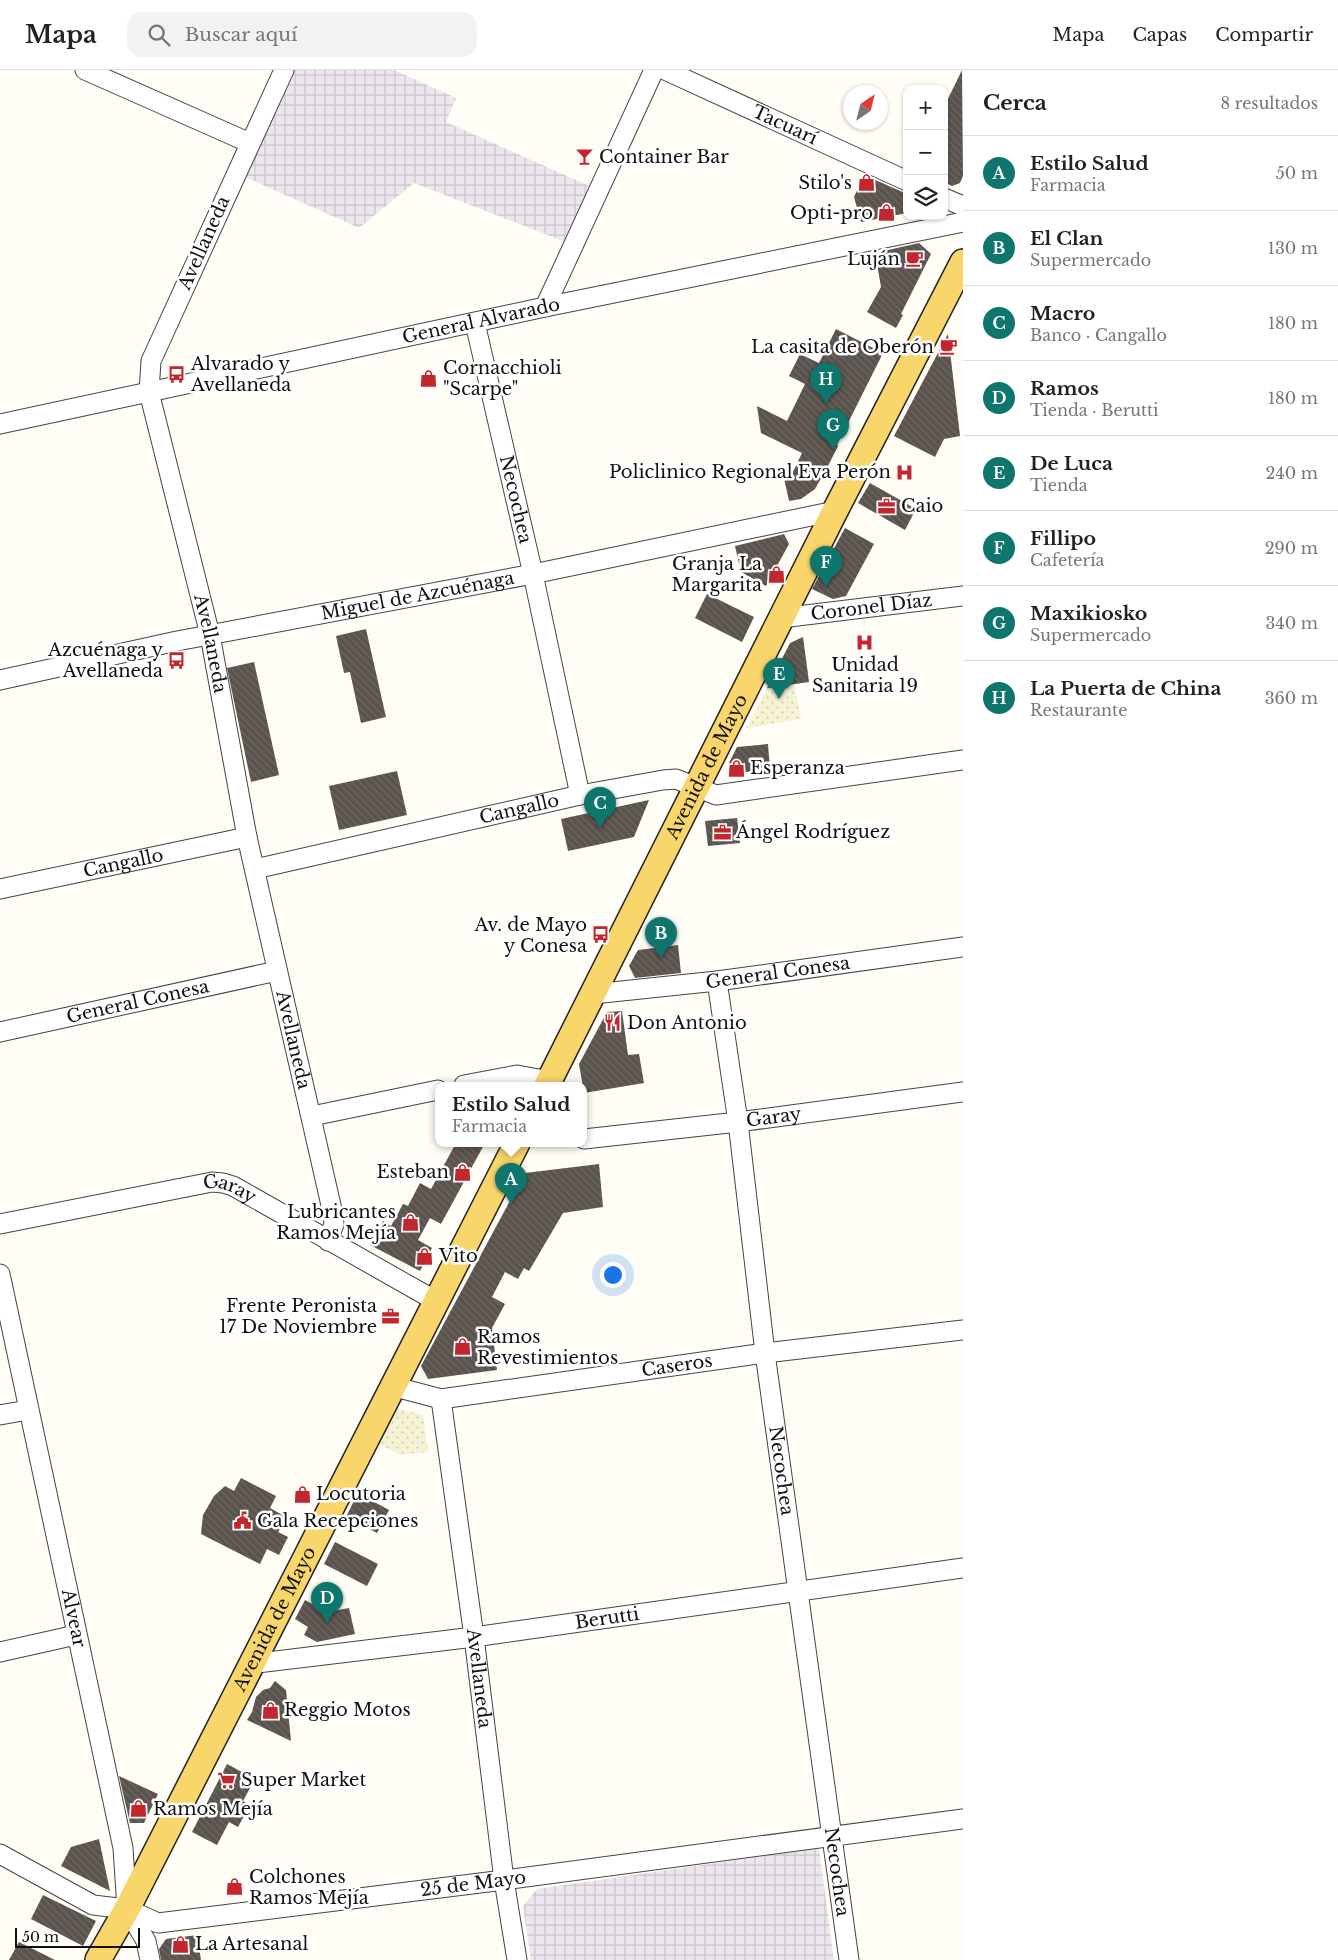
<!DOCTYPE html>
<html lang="es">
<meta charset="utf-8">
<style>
:root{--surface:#fff;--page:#f2f2f2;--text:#222;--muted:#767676;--line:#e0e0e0;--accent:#0f766e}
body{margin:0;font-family:"Libre Baskerville",serif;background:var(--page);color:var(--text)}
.controls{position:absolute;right:15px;top:15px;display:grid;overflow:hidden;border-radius:10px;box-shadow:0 1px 4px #0004}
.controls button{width:45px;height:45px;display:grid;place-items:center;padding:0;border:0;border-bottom:1px solid var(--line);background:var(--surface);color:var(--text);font:25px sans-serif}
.compass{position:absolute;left:843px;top:15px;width:45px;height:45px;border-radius:50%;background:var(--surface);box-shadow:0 1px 4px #0004;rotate:35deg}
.scale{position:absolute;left:15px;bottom:12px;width:125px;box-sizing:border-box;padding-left:5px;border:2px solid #111;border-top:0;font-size:14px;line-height:18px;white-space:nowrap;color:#111;-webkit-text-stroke:4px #fff;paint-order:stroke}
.you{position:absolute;left:612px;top:1204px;width:18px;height:18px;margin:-12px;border:4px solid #fff;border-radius:50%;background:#1a73e8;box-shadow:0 0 0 8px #1a73e833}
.badge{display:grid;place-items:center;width:32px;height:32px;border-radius:50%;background:var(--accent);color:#fff;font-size:16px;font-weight:700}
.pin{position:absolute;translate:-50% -41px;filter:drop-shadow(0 1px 2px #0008)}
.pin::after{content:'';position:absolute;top:26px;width:18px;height:15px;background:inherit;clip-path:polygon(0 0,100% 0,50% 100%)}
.popup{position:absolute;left:435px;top:1012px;width:152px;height:65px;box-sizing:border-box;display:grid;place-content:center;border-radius:10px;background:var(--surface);filter:drop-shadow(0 1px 4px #0005);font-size:16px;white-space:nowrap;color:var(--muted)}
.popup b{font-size:19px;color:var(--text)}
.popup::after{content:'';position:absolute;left:50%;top:100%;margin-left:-10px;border:10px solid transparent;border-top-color:var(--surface)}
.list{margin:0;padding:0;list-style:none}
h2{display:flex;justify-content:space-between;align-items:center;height:65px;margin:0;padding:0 20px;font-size:21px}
h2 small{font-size:16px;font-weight:400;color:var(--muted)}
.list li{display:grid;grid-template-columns:32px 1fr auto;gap:15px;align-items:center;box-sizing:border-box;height:75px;padding:0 20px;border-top:1px solid var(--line)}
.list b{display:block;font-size:19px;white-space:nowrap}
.list p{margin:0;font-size:16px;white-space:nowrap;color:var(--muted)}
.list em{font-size:16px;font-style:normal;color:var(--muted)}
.icon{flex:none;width:28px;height:28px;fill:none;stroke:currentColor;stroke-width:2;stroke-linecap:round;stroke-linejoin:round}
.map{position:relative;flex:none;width:963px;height:1890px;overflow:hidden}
header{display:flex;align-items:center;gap:30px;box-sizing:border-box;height:70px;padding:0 25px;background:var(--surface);border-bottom:1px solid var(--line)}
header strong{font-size:24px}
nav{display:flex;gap:28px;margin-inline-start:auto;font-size:18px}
.search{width:350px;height:45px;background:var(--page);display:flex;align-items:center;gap:12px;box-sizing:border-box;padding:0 18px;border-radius:15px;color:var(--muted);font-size:19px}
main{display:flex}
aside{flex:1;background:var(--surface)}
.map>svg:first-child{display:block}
.industrial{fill:url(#industrial-grid)}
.farmland{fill:url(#farmland-dots)}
.building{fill:url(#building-back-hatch)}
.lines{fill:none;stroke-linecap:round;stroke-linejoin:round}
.minor-casing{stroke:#444;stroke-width:21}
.major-casing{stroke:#222;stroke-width:28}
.minor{stroke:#fff;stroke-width:19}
.major{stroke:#f9d66b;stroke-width:25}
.labels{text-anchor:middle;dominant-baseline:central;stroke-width:5;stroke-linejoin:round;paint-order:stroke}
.street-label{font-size:18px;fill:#111;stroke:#fff}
.poi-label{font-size:18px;fill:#111;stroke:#fff;text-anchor:start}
</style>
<header>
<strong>Mapa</strong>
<div class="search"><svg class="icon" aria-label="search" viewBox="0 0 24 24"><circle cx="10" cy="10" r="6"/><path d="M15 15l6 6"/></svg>Buscar aquí</div>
<nav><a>Mapa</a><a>Capas</a><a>Compartir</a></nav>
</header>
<main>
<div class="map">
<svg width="963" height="1890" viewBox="0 0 963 1890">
<defs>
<pattern id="industrial-grid" width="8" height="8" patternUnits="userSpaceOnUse" patternTransform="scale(1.25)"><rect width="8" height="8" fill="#eee6ef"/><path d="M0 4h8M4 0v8" fill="none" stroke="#cbc4cc"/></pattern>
<pattern id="farmland-dots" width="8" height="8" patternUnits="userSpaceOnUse" patternTransform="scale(1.25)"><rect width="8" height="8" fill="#f6f3d4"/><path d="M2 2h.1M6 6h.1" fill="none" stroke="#d2cfb5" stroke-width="1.8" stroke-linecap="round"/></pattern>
<pattern id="building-back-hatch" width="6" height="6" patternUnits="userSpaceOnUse" patternTransform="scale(1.25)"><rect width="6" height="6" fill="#5a524d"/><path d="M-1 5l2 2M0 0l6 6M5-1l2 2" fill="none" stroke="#6d6662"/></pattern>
</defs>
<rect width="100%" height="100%" fill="#fffdf5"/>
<g class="industrial">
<path d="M291,0H394L456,28L446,52L594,118L568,173L414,113L359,158L243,106Z"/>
<path d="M819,1778L834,1890H531L523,1836L537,1819Z"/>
</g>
<g class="farmland">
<path d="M794,613L801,649L747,658L767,618Z"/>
<path d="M397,1338L423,1345L428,1382L401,1385L378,1374Z"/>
</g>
<g class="building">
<path d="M962,0L963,106L960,113L952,116L944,112V37Z"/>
<path d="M864,105L907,124V143L861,152L854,127Z"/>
<path d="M919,173L931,184L901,244L903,245L896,258L867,242L881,217L875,183Z"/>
<path d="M836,259L883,283L837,375L838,376L828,396L815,419L801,429L789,431L784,408L791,406L802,383L761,363L757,336L787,351L805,314L789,306L800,284L819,293Z"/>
<path d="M948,264L960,366L944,369L935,387L894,366Z"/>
<path d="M870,413L916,439L905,460L858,433Z"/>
<path d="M845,458L874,474L846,526L833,529L812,519Z"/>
<path d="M784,464L789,474L766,516L741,502L735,476Z"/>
<path d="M707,524L754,547L742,572L695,548Z"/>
<path d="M366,559L386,647L361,653L350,602L344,603L336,566Z"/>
<path d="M803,567L809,612L767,618L790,573Z"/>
<path d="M254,592L279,705L251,712L227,598Z"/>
<path d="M768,674L770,699L733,704L728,695L737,677Z"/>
<path d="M397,701L407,745L339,760L329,716Z"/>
<path d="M649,730L634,767L568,781L561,749Z"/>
<path d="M737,748L740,773L708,776L705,751Z"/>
<path d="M678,875L681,903L635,908L629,896L638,880Z"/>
<path d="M622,941L628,985L639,984L644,1013L584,1023L579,994L607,942Z"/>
<path d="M456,1073H485L441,1154L430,1148L418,1170L432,1178L420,1201L370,1175L383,1151L391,1156L403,1134L408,1136L420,1113L431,1119Z"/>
<path d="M599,1094L603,1137L563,1143L529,1201L524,1198L518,1209L505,1202L492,1227L505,1234L492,1258L497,1300L428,1309L421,1296L525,1103Z"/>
<path d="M241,1408L276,1426L270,1438L286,1447L278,1462L288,1467L279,1485L267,1479L260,1494L201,1464L203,1445L214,1426L225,1416L234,1421Z"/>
<path d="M358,1423L389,1440L377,1463L346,1447Z"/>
<path d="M335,1472L378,1494L367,1516L324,1494Z"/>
<path d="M305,1530L327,1542L349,1538L355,1564L317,1572L304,1565L308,1557L295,1549Z"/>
<path d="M275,1611L286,1620L291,1671L247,1650L252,1642L256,1627L263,1620L270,1618Z"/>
<path d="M227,1694L255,1709L243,1731L250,1735L238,1757L229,1752L217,1775L192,1762Z"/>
<path d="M119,1706L158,1724L144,1753H130Z"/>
<path d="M99,1769L110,1821L61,1796L71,1777Z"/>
<path d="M43,1825L96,1851L83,1876L31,1849Z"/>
<path d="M197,1865L201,1890H161L159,1879L166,1869Z"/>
<path d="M19,1872L55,1890H9Z"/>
</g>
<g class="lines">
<defs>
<g id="minor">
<path d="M85,0L250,73"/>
<path id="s1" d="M284,0L151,291L149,322L210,565L247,767L333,1144L334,1154L328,1171"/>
<path id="s2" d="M665,0L907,111"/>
<path d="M944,128L963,136"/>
<path d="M545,237L654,0"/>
<path id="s3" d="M475,253L533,504L580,725"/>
<path id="s4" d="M0,354L545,237L963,152"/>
<path id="s5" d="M781,548L963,526"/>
<path id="s6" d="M0,610L177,571L533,504L835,441"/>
<path id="s7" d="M255,799L580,725L663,710L676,709L716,725L963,690"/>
<path id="s8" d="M0,819L247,767"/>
<path id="s9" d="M717,911L738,1052L765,1283L849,1890"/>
<path id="s10" d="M593,924L717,911L963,877"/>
<path id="s11" d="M0,962L277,901"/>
<path d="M464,1015L517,1005L549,1011"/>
<path d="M312,1046L438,1020"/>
<path id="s12" d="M584,1069L738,1052L963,1022"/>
<path id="s13" d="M0,1154L212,1112L223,1113L233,1116L436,1231"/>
<path id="s14" d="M0,1204L123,1778L127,1839L146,1871L150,1890"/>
<path id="s15" d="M392,1316L441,1329L765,1283L963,1260"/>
<path id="s16" d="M441,1329L474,1567L504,1810L517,1890"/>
<path d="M0,1345L28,1340"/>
<path d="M0,1582L76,1565"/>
<path id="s17" d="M250,1594L474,1567L963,1498"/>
<path id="s18" d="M0,1784L93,1835L127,1839L158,1853L504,1810L963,1749"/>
</g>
<g id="major">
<path id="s19" d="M547,1015L835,441L963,192"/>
<path id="s20" d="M98,1890L127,1839L517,1073"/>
</g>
</defs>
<use href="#minor" class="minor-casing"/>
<use href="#major" class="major-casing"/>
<use href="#minor" class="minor"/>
<use href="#major" class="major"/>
</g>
<defs>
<symbol id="bar-bare" viewBox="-9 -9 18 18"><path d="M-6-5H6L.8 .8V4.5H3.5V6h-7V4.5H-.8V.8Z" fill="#c4262e" stroke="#fff" stroke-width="2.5" paint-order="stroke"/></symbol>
<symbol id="shop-bare" viewBox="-9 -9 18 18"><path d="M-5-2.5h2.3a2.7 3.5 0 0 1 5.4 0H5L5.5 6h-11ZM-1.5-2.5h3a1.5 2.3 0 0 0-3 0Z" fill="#c4262e" stroke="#fff" stroke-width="2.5" paint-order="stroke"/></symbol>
<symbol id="cafe-bare" viewBox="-9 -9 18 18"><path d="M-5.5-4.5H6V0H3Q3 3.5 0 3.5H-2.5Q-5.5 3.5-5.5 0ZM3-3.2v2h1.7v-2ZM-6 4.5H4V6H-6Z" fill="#c4262e" stroke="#fff" stroke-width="2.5" paint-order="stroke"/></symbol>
<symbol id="bus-bare" viewBox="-9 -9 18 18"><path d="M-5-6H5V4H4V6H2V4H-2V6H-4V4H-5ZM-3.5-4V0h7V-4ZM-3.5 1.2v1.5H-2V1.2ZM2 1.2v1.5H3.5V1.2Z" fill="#c4262e" stroke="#fff" stroke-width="2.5" paint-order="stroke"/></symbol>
<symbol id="hospital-bare" viewBox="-9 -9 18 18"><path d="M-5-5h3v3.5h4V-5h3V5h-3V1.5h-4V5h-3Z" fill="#c4262e" stroke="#fff" stroke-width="2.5" paint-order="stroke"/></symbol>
<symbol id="office-bare" viewBox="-9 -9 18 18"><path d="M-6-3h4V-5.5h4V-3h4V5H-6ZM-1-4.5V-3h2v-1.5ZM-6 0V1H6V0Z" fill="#c4262e" stroke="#fff" stroke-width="2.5" paint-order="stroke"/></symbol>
<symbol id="restaurant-bare" viewBox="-9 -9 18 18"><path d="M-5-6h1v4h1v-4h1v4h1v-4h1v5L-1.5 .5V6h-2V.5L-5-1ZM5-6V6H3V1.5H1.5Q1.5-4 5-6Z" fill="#c4262e" stroke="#fff" stroke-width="2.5" paint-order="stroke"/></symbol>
<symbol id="civic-bare" viewBox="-9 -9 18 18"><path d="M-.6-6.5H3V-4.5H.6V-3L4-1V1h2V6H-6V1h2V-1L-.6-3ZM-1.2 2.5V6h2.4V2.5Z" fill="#c4262e" stroke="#fff" stroke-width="2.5" paint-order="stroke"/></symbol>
<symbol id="supermarket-bare" viewBox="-9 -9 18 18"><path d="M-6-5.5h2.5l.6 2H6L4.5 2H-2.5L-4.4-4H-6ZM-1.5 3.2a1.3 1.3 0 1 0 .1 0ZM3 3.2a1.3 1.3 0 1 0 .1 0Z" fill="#c4262e" stroke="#fff" stroke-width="2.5" paint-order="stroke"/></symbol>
</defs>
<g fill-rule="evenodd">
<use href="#bar-bare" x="572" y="74" width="25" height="25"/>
<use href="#shop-bare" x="854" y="100" width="25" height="25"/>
<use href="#shop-bare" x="874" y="130" width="25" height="25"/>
<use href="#cafe-bare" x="902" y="176" width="25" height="25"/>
<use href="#cafe-bare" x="936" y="264" width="25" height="25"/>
<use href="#bus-bare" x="164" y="292" width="25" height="25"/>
<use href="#shop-bare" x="416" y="296" width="25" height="25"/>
<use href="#hospital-bare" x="892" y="390" width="25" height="25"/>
<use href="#office-bare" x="874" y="424" width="25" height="25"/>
<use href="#shop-bare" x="764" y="492" width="25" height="25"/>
<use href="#hospital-bare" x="852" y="560" width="25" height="25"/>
<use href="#bus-bare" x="164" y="578" width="25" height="25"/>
<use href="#shop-bare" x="724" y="686" width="25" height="25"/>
<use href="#office-bare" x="710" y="750" width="25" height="25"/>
<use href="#bus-bare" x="588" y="852" width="25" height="25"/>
<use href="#restaurant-bare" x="600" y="940" width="25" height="25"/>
<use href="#shop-bare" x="450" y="1090" width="25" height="25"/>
<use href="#shop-bare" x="398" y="1140" width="25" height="25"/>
<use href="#shop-bare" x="412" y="1174" width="25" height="25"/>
<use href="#office-bare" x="378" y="1234" width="25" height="25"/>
<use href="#shop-bare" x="450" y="1264" width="25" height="25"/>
<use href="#shop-bare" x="290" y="1412" width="25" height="25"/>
<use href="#civic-bare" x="230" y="1438" width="25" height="25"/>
<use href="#shop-bare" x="258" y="1628" width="25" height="25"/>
<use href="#supermarket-bare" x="214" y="1698" width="25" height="25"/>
<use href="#shop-bare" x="126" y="1726" width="25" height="25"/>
<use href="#shop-bare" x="222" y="1804" width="25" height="25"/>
<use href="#shop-bare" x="168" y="1862" width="25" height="25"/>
</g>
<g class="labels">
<g class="street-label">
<text stroke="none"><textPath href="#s2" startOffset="132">Tacuarí</textPath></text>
<text transform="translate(204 173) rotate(-66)">Avellaneda</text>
<text stroke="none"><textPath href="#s4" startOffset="492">General Alvarado</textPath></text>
<text stroke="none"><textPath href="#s3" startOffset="181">Necochea</textPath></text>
<text stroke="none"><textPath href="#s6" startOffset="426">Miguel de Azcuénaga</textPath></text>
<text stroke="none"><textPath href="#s5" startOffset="91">Coronel Díaz</textPath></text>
<text stroke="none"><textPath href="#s1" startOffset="610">Avellaneda</textPath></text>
<text stroke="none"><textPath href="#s19" startOffset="356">Avenida de Mayo</textPath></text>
<text stroke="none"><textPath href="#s7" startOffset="271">Cangallo</textPath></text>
<text stroke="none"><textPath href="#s8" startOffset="126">Cangallo</textPath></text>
<text stroke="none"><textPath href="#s10" startOffset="186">General Conesa</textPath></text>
<text stroke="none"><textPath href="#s11" startOffset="141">General Conesa</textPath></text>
<text stroke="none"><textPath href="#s1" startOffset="1015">Avellaneda</textPath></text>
<text stroke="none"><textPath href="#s12" startOffset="191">Garay</textPath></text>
<text stroke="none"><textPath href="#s13" startOffset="235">Garay</textPath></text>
<text stroke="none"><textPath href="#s15" startOffset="289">Caseros</textPath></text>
<text stroke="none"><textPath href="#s9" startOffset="494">Necochea</textPath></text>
<text stroke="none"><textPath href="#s20" startOffset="384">Avenida de Mayo</textPath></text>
<text stroke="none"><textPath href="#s17" startOffset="360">Berutti</textPath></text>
<text stroke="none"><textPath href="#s14" startOffset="352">Alvear</textPath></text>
<text stroke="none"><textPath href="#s16" startOffset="282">Avellaneda</textPath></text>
<text stroke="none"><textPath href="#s9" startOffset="899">Necochea</textPath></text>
<text stroke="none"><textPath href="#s18" startOffset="492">25 de Mayo</textPath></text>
</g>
<g class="poi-label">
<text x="599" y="87">Container Bar</text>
<text x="852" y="113" text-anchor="end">Stilo's</text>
<text x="873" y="143" text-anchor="end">Opti-pro</text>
<text x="900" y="189" text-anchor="end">Luján</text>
<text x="934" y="277" text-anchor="end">La casita de Oberón</text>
<text x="191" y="294">Alvarado y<tspan x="191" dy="21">Avellaneda</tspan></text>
<text x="443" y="298">Cornacchioli<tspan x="443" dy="21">"Scarpe"</tspan></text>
<text x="891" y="402" text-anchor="end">Policlinico Regional Eva Perón</text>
<text x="901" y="436">Caio</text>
<text x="762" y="494" text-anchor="end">Granja La<tspan x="762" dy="21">Margarita</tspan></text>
<text x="163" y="580" text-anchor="end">Azcuénaga y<tspan x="163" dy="21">Avellaneda</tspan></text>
<text x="865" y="595" text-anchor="middle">Unidad<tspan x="865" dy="21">Sanitaria 19</tspan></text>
<text x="750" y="698">Esperanza</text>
<text x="736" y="762">Ángel Rodríguez</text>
<text x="587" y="855" text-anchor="end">Av. de Mayo<tspan x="587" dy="21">y Conesa</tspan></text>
<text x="627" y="953">Don Antonio</text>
<text x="449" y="1102" text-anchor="end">Esteban</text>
<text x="396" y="1142" text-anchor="end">Lubricantes<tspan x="396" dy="21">Ramos Mejía</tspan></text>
<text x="439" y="1186">Vito</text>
<text x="377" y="1236" text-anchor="end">Frente Peronista<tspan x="377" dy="21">17 De Noviembre</tspan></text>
<text x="477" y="1267">Ramos<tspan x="477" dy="21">Revestimientos</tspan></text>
<text x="316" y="1424">Locutoria</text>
<text x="257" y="1451">Gala Recepciones</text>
<text x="284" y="1640">Reggio Motos</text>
<text x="241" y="1710">Super Market</text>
<text x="153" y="1739">Ramos Mejía</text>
<text x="249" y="1807">Colchones<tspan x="249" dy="21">Ramos Mejía</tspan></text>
<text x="195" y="1874">La Artesanal</text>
</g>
</g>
</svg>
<div class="controls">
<button>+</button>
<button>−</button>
<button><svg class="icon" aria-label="layers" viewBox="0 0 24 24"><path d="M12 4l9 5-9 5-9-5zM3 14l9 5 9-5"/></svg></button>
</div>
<svg class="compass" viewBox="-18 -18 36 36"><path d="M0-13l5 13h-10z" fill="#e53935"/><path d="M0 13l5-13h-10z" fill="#767676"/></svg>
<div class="scale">50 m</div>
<div class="you"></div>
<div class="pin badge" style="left:511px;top:1134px">A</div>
<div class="popup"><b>Estilo Salud</b>Farmacia</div>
<div class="pin badge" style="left:661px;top:888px">B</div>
<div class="pin badge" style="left:600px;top:758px">C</div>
<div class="pin badge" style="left:327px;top:1553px">D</div>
<div class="pin badge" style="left:779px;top:629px">E</div>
<div class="pin badge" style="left:826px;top:517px">F</div>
<div class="pin badge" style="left:833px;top:380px">G</div>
<div class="pin badge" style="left:826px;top:334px">H</div>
</div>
<aside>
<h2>Cerca<small>8 resultados</small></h2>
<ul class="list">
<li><span class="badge">A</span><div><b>Estilo Salud</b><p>Farmacia</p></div><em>50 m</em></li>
<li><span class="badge">B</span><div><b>El Clan</b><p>Supermercado</p></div><em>130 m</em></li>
<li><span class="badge">C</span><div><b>Macro</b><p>Banco · Cangallo</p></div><em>180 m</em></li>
<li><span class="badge">D</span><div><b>Ramos</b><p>Tienda · Berutti</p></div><em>180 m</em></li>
<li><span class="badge">E</span><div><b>De Luca</b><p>Tienda</p></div><em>240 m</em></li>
<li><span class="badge">F</span><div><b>Fillipo</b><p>Cafetería</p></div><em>290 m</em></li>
<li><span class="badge">G</span><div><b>Maxikiosko</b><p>Supermercado</p></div><em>340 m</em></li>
<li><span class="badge">H</span><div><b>La Puerta de China</b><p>Restaurante</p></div><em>360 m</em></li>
</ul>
</aside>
</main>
